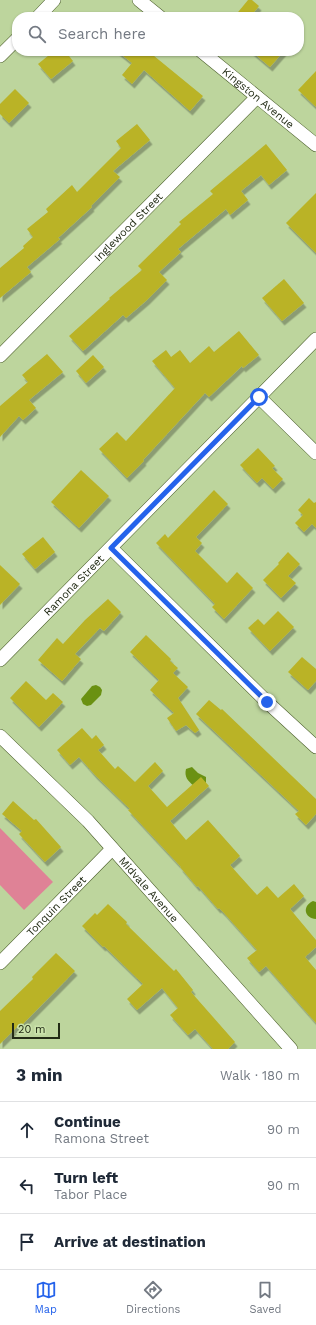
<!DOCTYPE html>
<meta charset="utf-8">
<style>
:root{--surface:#fff;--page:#f6f6f7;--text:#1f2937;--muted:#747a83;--line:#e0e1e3;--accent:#2563eb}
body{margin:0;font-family:"Work Sans",sans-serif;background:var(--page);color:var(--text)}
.scale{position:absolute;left:12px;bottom:10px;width:48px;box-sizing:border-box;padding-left:4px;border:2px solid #222b15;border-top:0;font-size:11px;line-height:14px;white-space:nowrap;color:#222b15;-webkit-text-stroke:3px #cae2aa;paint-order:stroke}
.stop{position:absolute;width:12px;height:12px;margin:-9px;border:3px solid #2563eb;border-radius:50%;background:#fff}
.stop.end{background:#2563eb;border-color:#fff;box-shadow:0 1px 4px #0008}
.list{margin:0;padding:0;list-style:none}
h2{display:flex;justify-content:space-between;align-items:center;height:52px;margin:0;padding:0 16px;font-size:17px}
h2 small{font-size:13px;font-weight:400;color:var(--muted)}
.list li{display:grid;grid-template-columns:26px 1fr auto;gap:12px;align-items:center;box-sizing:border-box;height:56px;padding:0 16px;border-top:1px solid var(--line)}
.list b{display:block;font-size:15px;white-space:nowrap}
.list p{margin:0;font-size:13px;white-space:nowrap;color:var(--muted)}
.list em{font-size:13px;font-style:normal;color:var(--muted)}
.icon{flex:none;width:22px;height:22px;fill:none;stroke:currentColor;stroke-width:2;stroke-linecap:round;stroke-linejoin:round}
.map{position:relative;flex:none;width:316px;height:1049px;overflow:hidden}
.search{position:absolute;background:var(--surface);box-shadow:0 1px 3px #0004;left:12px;right:12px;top:12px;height:44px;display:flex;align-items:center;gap:10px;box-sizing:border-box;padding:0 14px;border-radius:16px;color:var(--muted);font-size:15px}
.sheet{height:220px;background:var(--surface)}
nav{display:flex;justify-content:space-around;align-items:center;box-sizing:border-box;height:56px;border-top:1px solid var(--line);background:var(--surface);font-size:11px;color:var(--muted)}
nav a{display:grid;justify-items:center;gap:2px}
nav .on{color:var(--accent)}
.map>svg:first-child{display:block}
.green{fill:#df8296}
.water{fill:#6a9112}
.building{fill:#bab327;filter:url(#shadow)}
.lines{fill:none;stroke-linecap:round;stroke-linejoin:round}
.minor-casing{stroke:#4b5e2b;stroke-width:14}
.minor{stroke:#fff;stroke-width:13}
.route{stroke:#2563eb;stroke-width:5}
.labels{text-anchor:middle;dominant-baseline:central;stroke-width:4;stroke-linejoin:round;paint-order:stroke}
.street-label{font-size:11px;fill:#222b15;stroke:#cae2aa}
</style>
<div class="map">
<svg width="316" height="1049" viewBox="0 0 316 1049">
<defs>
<filter id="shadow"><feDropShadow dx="2.5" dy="4.5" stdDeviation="0" flood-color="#0004"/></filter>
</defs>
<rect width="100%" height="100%" fill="#bdd59d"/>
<path class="green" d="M0,828L53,882L24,910L0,885Z"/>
<g class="water">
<path d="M96,685L100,687L102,690L101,695L91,705L87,706L83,704L81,699L92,686Z"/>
<path d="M192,767L198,773L206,777V783L194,786C188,781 184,777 186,769Z"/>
<path d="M313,901L316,902V919C304,918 302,906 313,901Z"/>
</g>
<g class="building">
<path d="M248,0H252L259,6L250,17H234Z"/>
<path d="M54,51H65L73,61L51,79L38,64Z"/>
<path d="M117,51H148L203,96L190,111L144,70L132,84L122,75L132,63Z"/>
<path d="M251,51H284L270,67Z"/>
<path d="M316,71V107L298,90Z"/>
<path d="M15,89L29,103L9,123L0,114V104Z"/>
<path d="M137,124L150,140L113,171L120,177L91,206L92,207L58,238L60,239L27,267L31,272L0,298V268L24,248L23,246L33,237L27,229L48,212L46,209L72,185L77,192L121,148L116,141Z"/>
<path d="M266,144L287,170L269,185L261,175L241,191L248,200L230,215L226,209L178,249L181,252L159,272L167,280L147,300L126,318L123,315L83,351L69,336L110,299L109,298L142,270L138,266L181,224L179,222L213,194L210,191Z"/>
<path d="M316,193V253L286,223Z"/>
<path d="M284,279L304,303L282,321L262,298Z"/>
<path d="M239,331L259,355L243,368L242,366L209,397L205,393L143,460L144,461L127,478L99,449L117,432L126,441L175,388L152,361L166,350L171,357L180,350L190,363L209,346L214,352Z"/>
<path d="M47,354L63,372L29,400L36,408L23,420L19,416L0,437V406L28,382L22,375Z"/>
<path d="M93,355L104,367L86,383L76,371Z"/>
<path d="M258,448L275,466L272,468L283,479L273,489L262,478L257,483L240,465Z"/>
<path d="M81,470L109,496L79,528L51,502Z"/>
<path d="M214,490L228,504L196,537L202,543L195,551L227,583L237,572L253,588L224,619L212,607L215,604L156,543L165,534L168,538Z"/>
<path d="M309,498L314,503L316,502V528L312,524L304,532L295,523L303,515L298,510Z"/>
<path d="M43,537L55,552L35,569L22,554Z"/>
<path d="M288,552L300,564L288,576L296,583L281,598L263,580L279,564L278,563Z"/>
<path d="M0,565L20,584L0,605Z"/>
<path d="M108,599L121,612L104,631L100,628L75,654L81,659L62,681L38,660L57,638L63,644L85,620Z"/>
<path d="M278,611L294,627L270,651L248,628L258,619L264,625Z"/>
<path d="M146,635L171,659L170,661L178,668L173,673L188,687L178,698L199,730L195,733L186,725L176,731L167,718L174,713L150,690L159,680L130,652Z"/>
<path d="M302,657L316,669V681L308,690L288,672Z"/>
<path d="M26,681L46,700L53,693L63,702L39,727L10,698Z"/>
<path d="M209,700L221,710L222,709L316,799V814L306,825L295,814L299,811L196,714Z"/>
<path d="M82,728L92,739L96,735L104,745L98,750L115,769L118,766L135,782L155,762L163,771L148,786L167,807L201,777L209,786L170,821L186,840L208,820L240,856L230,865L257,895L267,886L278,898L294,884L304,896L290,909L316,940V947L305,957L316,970V1023L266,966L259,972L247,958L257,950L224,913L219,908L218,909L198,886L197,887L180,867H181L128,810L130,809L95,775L79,757L70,765L57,750Z"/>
<path d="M13,801L34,820L36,819L61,847L45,862L19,834L22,831L2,814Z"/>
<path d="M108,904L127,922L126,924L174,971L176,969L193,990L191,992L235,1042L228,1049H213L195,1029L188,1035L170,1015L178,1008L162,988L137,1010L127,999L143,984L104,946L103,947L82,926L95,913L97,915Z"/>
<path d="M56,953L75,971L19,1028L18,1026L0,1044V1011L33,979L32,977Z"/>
</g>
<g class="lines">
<defs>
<g id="minor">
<path d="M139,0L160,17"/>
<path d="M38,17L54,0"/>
<path id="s1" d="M201,51L316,145"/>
<path d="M0,56L17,39"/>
<path id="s2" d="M0,356L257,97"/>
<path d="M259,397L316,453"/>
<path d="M111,548L267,702L316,747"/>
<path id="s3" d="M0,660L316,339"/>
<path id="s4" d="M0,736L88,821L291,1049"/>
<path id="s5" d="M0,963L112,849"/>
</g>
</defs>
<use href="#minor" class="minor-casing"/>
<use href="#minor" class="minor"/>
</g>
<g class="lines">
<path class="route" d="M259,397L111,548L267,702"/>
</g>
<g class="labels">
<g class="street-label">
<text stroke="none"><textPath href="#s1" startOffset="74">Kingston Avenue</textPath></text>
<text stroke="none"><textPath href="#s2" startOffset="182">Inglewood Street</textPath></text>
<text stroke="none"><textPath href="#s3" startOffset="105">Ramona Street</textPath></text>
<text stroke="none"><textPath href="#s4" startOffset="214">Midvale Avenue</textPath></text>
<text stroke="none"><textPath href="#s5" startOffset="80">Tonquin Street</textPath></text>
</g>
</g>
</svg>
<div class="scale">20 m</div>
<div class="stop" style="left:259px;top:397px"></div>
<div class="stop end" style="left:267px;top:702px"></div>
<div class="search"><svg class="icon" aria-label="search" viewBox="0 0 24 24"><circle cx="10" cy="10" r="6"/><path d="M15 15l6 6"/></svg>Search here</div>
</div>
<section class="sheet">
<h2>3 min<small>Walk · 180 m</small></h2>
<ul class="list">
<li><svg class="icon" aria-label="ahead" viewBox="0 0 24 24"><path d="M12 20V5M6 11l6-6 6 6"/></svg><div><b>Continue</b><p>Ramona Street</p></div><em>90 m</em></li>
<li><svg class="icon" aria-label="left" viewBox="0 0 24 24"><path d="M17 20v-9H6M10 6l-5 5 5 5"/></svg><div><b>Turn left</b><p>Tabor Place</p></div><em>90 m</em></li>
<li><svg class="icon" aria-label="arrive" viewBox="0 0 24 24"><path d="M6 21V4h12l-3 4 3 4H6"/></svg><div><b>Arrive at destination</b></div></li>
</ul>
</section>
<nav>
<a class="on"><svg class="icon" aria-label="map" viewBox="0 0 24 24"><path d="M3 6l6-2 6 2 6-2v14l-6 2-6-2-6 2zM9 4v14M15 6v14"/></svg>Map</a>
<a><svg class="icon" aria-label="directions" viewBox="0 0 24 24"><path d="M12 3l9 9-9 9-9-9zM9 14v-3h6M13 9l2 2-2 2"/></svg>Directions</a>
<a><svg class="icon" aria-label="saved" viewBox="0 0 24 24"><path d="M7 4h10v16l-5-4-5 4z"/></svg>Saved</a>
</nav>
